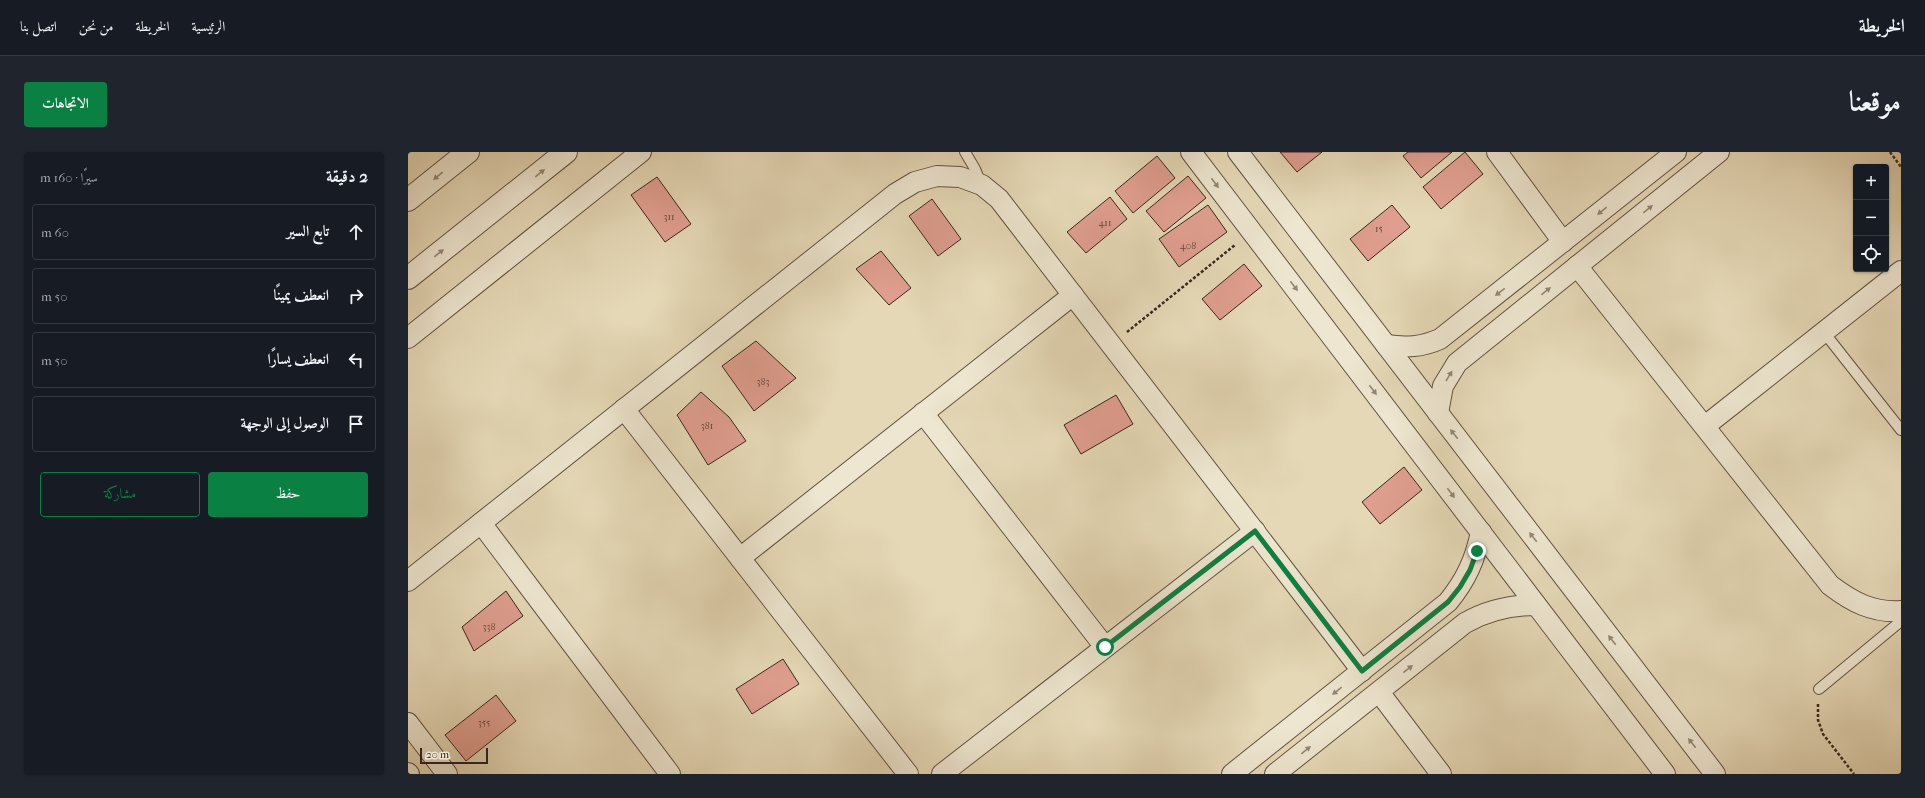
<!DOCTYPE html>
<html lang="ar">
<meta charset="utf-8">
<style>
:root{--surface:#171b24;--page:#20242c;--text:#f1f3f6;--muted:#9ea1a6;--line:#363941;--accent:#0b8043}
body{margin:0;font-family:"IM FELL French Canon",Amiri,serif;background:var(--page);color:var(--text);direction:rtl}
.controls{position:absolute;right:12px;top:12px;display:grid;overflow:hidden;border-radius:4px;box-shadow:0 1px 3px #0004}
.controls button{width:36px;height:36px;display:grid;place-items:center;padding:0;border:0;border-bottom:1px solid var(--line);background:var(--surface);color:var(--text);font:20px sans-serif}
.scale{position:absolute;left:12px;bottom:10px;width:68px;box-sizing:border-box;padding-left:4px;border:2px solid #38271c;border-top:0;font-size:11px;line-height:14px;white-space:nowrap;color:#38271c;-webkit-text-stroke:3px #eee6d0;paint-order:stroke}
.stop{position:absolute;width:12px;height:12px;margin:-9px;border:3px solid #0b8043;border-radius:50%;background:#fff}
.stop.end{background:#0b8043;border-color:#fff;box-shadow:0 1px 4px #0008}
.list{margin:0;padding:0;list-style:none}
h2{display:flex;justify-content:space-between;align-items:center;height:52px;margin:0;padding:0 16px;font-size:17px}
h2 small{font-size:13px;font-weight:400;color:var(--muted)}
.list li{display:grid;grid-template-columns:26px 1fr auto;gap:12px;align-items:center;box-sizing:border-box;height:56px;margin:0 8px 8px;padding:0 8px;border:1px solid var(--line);border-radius:4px}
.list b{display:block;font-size:15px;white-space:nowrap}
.list em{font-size:13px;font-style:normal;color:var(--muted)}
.actions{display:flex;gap:8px;padding:12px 16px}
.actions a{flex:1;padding:9px 0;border:1px solid var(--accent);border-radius:4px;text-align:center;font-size:14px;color:var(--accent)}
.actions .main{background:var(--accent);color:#fff}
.icon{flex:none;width:22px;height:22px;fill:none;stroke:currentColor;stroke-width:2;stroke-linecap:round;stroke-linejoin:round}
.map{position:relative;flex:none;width:1493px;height:622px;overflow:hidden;direction:ltr;border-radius:4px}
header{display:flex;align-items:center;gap:24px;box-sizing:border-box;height:56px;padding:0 20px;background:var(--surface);border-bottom:1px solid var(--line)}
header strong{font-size:19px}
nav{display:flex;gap:22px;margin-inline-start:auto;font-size:14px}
.intro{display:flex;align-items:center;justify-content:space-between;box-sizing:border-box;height:96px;padding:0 24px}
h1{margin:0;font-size:28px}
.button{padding:10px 18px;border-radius:4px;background:var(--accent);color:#fff;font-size:14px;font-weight:700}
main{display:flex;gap:24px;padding:0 24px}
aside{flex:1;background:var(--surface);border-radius:4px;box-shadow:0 1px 3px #0004}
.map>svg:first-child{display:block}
.building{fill:#df9e8f;stroke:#38271c}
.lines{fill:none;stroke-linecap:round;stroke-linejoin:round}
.service-casing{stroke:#635342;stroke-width:12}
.minor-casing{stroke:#635342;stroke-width:22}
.tertiary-casing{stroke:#635342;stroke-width:24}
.path{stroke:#38271c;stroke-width:2.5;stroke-dasharray:3 2;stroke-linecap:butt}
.service{stroke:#eee6d0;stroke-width:10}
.minor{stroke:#eee6d0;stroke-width:20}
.tertiary{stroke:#eee6d0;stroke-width:22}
.oneway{fill:#938676}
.route{stroke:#0b8043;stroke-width:5}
.labels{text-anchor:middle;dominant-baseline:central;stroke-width:3;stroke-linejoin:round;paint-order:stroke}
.number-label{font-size:10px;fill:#624539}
</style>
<header>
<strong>الخريطة</strong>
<nav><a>الرئيسية</a><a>الخريطة</a><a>من نحن</a><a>اتصل بنا</a></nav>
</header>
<div class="intro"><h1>موقعنا</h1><a class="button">الاتجاهات</a></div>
<main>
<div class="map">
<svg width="1493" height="622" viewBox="0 0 1493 622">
<rect width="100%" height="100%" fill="#e5d8b6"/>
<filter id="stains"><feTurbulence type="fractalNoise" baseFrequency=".005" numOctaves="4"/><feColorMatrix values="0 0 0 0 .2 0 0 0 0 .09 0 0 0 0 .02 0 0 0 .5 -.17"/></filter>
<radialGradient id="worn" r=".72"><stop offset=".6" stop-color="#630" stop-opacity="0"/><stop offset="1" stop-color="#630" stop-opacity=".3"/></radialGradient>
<g class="building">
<path d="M872,0H914L889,20Z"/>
<path d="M1000,0H1044L1013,26L995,4Z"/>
<path d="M1057,0L1075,22L1033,57L1015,35Z"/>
<path d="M749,4L767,26L725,61L707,39Z"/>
<path d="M780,24L798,46L756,80L738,59Z"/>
<path d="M249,25L283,72L257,90L223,43Z"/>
<path d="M702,45L719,67L678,101L659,80Z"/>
<path d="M524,47L553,87L530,104L501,64Z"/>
<path d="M800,53L819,80L771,115L751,87Z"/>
<path d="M984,53L1002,75L960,109L942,87Z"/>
<path d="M473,99L503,136L481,153L448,117Z"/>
<path d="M836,112L854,134L812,168L794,147Z"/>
<path d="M348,189L388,226L346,259L314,214Z"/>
<path d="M293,240L321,265L338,289L300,313L269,263Z"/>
<path d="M708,243L725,272L673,302L656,273Z"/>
<path d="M996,315L1014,338L972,372L954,350Z"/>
<path d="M98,439L115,464L66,499L54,475Z"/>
<path d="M375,507L391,532L344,562L328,537Z"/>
<path d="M88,543L108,569L58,609L37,583Z"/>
</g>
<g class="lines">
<defs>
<g id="service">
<path d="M557,0L567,17L573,32"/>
<path d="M1415,179L1493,278"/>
<path d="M1411,537L1493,469"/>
</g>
<g id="minor">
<path d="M783,0L1257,622"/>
<path d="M830,0L1307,622"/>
<path d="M1089,0L1155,90"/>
<path d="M1169,114L1422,433C1444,450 1465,461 1493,459"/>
<path d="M0,186L233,0"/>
<path d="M978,193C998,196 1014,195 1032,187L1268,0"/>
<path d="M216,257L500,622"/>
<path d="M515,261L697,495"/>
<path d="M1030,261L1035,234L1049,211L1311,0"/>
<path d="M1297,274L1493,119"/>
<path d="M73,371L262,622"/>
<path d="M332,406L665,143"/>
<path d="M0,429L487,42L507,30L529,24L552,25L574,33L591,47L954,519"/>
<path d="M971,540L1033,622"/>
<path d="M0,571L39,622"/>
<path d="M0,621L1,622"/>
<path d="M534,622L847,379"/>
<path d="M824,622L1040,450C1058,428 1067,408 1073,380"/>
<path d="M867,622L1057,471C1080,458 1102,453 1128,453"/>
</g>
<g id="tertiary">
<path d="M0,48L60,0"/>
<path d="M0,126L158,0"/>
</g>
</defs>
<use href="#service" class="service-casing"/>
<use href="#minor" class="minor-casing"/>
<use href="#tertiary" class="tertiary-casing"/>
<g class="path">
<path d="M1482,0L1493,15"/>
<path d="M719,180L827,93"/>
<path d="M1410,552V568L1415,582L1446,622"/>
</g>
<use href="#service" class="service"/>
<use href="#minor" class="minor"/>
<use href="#tertiary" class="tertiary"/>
</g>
<defs><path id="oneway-solid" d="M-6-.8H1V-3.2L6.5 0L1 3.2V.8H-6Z"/></defs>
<g class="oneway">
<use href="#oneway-solid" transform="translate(132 21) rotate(-39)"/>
<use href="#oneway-solid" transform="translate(30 24) rotate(141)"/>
<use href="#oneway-solid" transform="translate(807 31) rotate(53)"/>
<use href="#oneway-solid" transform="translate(1240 57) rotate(-39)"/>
<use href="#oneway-solid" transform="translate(1194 59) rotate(141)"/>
<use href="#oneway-solid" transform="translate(31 101) rotate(-39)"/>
<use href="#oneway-solid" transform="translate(886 134) rotate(53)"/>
<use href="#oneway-solid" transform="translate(1138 139) rotate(-39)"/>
<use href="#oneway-solid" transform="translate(1092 140) rotate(142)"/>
<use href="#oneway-solid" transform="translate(1041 224) rotate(-59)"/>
<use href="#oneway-solid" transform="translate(965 238) rotate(53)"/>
<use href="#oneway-solid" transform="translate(1046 282) rotate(-128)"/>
<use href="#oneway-solid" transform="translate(1043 341) rotate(53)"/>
<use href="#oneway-solid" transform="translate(1125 385) rotate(-128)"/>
<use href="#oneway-solid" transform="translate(1204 488) rotate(-128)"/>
<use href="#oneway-solid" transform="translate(1000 517) rotate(-38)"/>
<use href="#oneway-solid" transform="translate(929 539) rotate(141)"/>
<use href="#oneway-solid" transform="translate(1284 591) rotate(-128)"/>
<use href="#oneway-solid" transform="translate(898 598) rotate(-39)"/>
</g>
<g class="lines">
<path class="route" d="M697,495L847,379L954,519L1040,450L1052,435L1062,418L1069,399"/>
</g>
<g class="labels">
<g class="number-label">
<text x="261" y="65">311</text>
<text x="697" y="71">411</text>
<text x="971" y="77">15</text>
<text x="780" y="94">408</text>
<text x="355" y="230">383</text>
<text x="299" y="274">381</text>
<text x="81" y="475">338</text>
<text x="76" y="571">355</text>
</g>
</g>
<rect width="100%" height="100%" filter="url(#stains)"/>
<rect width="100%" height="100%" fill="url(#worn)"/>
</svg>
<div class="controls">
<button>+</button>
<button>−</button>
<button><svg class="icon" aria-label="locate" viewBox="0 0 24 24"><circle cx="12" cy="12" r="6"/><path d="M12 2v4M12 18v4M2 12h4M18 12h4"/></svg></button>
</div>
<div class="scale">20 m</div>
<div class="stop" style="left:697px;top:495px"></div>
<div class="stop end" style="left:1069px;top:399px"></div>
</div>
<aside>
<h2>2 دقيقة<small>سيرًا · 160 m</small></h2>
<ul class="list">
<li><svg class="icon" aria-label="ahead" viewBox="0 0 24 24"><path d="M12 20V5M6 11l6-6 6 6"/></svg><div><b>تابع السير</b></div><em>60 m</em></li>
<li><svg class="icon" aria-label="right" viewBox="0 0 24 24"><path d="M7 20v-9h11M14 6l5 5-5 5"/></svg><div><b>انعطف يمينًا</b></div><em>50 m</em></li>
<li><svg class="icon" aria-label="left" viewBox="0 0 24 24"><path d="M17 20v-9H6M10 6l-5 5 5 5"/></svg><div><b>انعطف يسارًا</b></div><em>50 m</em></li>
<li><svg class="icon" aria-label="arrive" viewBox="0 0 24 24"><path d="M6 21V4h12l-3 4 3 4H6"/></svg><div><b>الوصول إلى الوجهة</b></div></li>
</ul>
<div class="actions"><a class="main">حفظ</a><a>مشاركة</a></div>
</aside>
</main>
